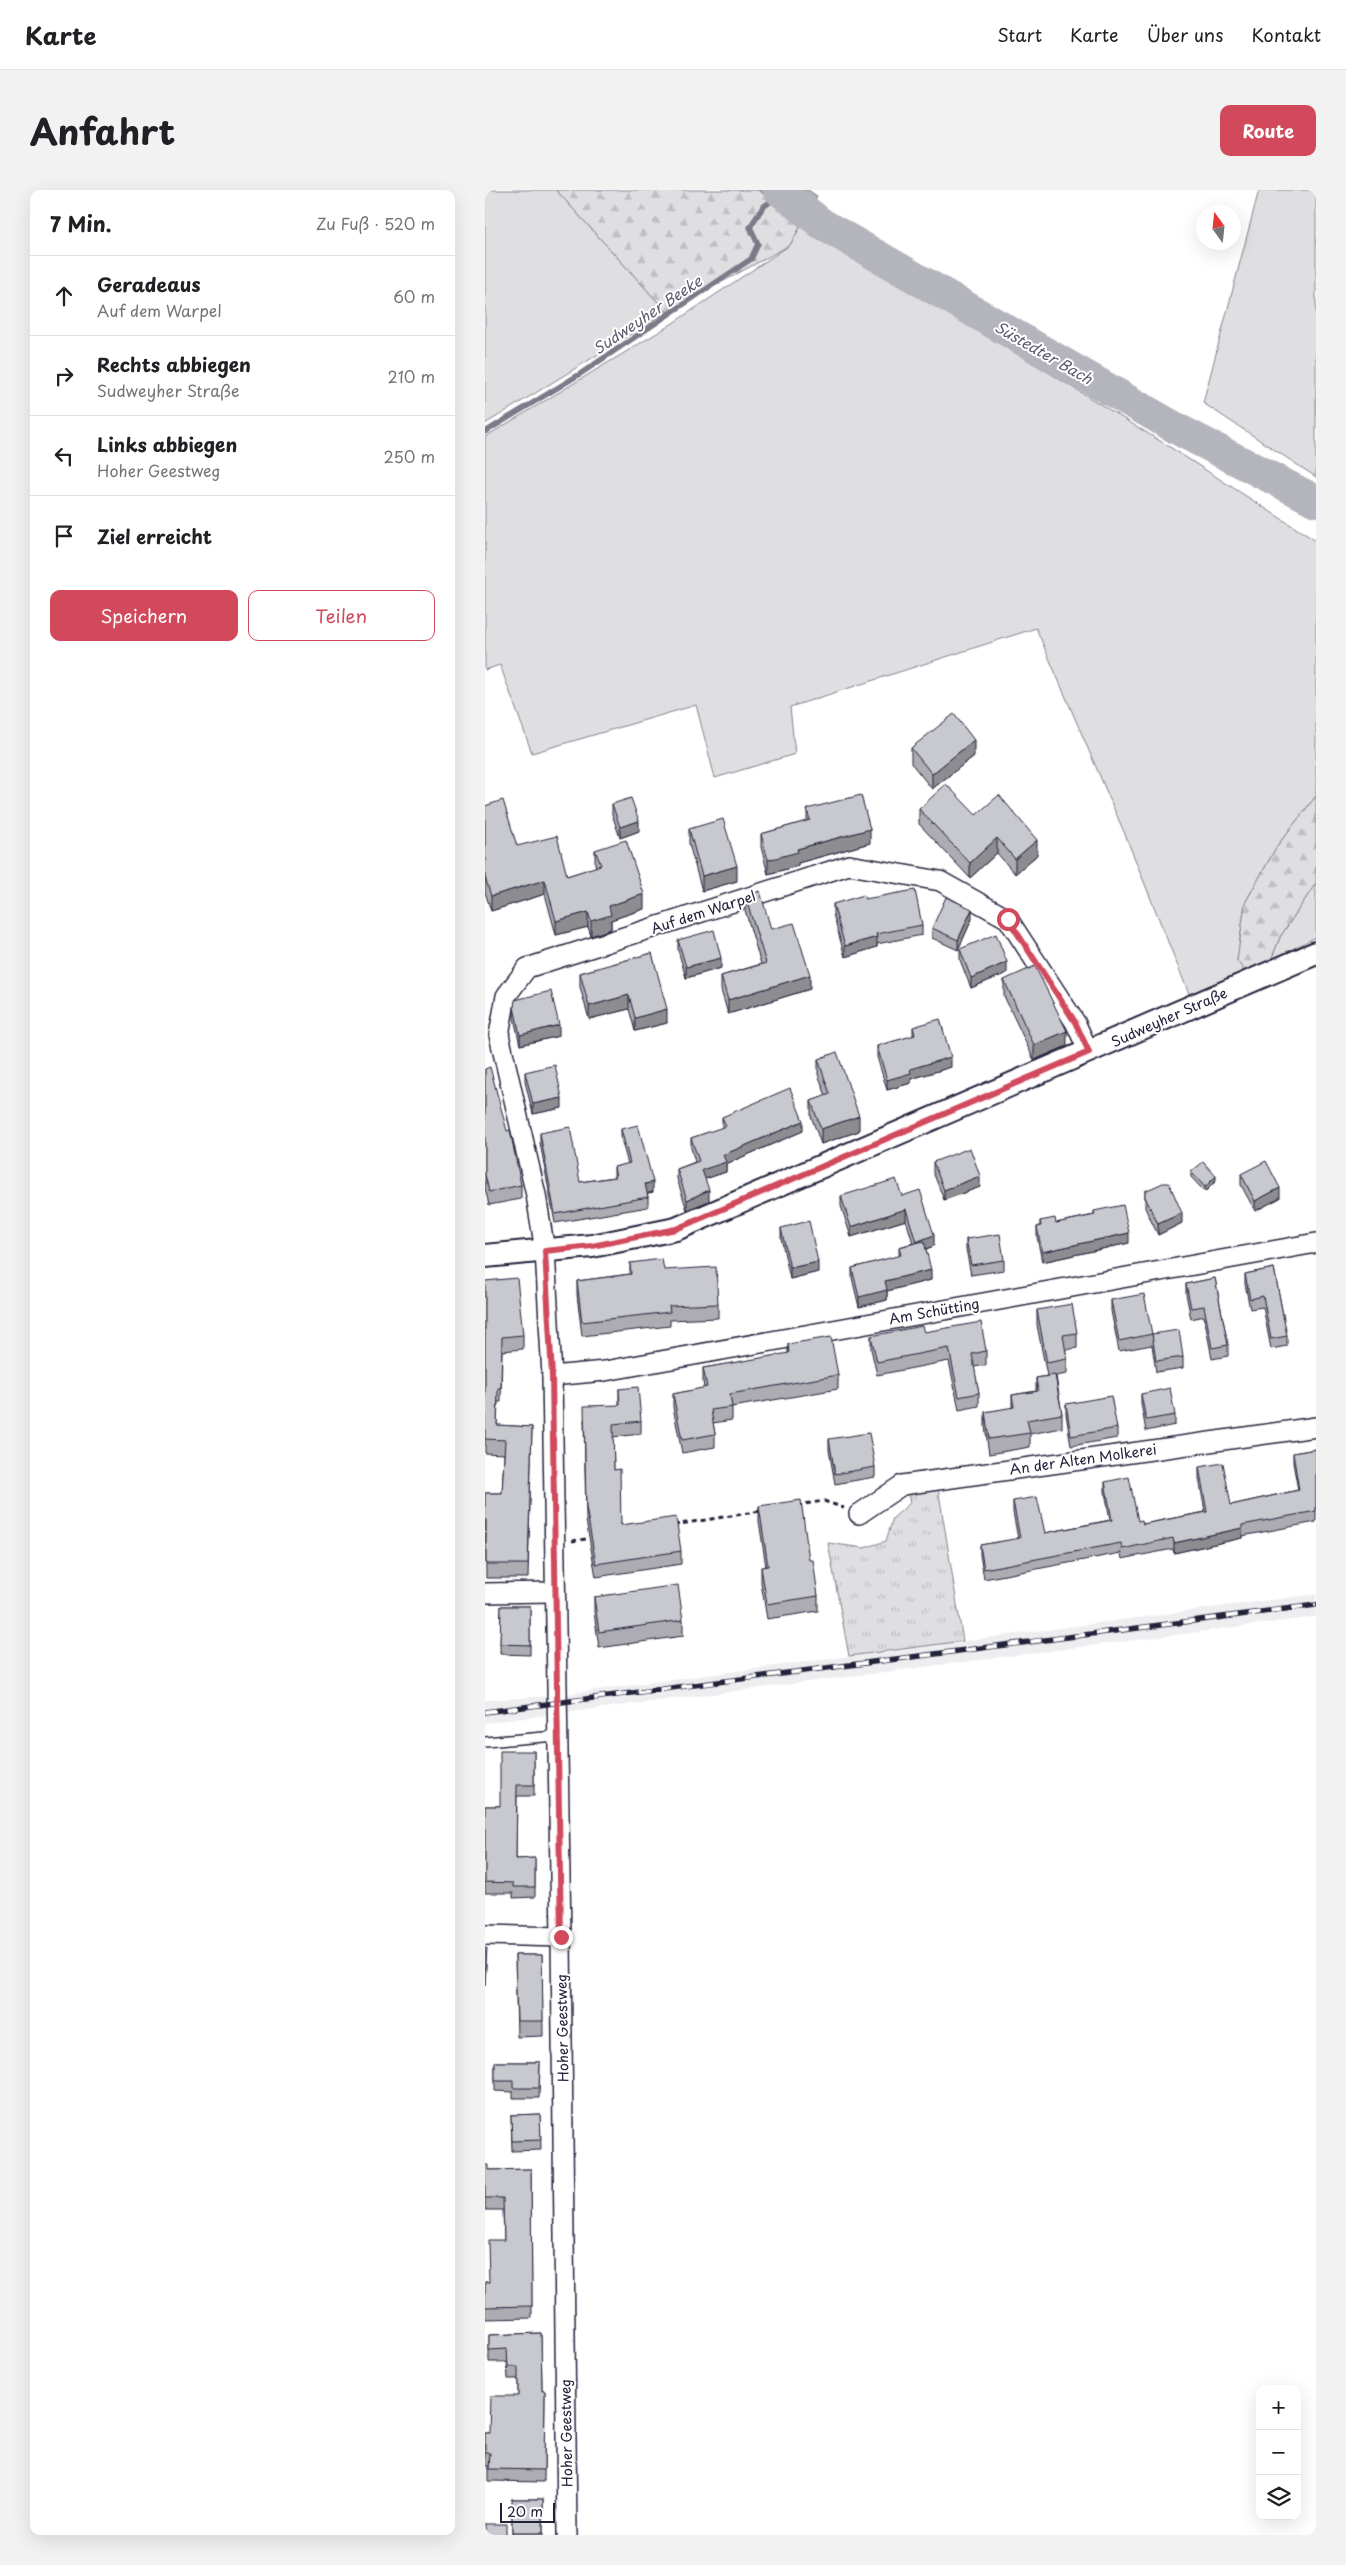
<!DOCTYPE html>
<html lang="de">
<meta charset="utf-8">
<style>
:root{--surface:#fff;--page:#f2f2f2;--text:#202124;--muted:#757577;--line:#e0e0e0;--accent:#d1495b}
body{margin:0;font-family:"Playpen Sans",sans-serif;background:var(--page);color:var(--text)}
.controls{position:absolute;right:15px;bottom:15px;display:grid;overflow:hidden;border-radius:10px;box-shadow:0 5px 20px #0002}
.controls button{width:45px;height:45px;display:grid;place-items:center;padding:0;border:0;border-bottom:1px solid var(--line);background:var(--surface);color:var(--text);font:25px sans-serif}
.compass{position:absolute;left:711px;top:15px;width:45px;height:45px;border-radius:50%;background:var(--surface);box-shadow:0 5px 20px #0002;rotate:345deg}
.scale{position:absolute;left:15px;bottom:12px;width:55px;box-sizing:border-box;padding-left:5px;border:2px solid #22223b;border-top:0;font-size:14px;line-height:18px;white-space:nowrap;color:#22223b;-webkit-text-stroke:4px #fff;paint-order:stroke}
.stop{position:absolute;width:15px;height:15px;margin:-11px;border:4px solid #d1495b;border-radius:50%;background:#fff}
.stop.end{background:#d1495b;border-color:#fff;box-shadow:0 1px 5px #0008}
.list{margin:0;padding:0;list-style:none}
h2{display:flex;justify-content:space-between;align-items:center;height:65px;margin:0;padding:0 20px;font-size:21px}
h2 small{font-size:16px;font-weight:400;color:var(--muted)}
.list li{display:grid;grid-template-columns:32px 1fr auto;gap:15px;align-items:center;box-sizing:border-box;height:80px;padding:0 20px;border-top:1px solid var(--line)}
.list b{display:block;font-size:19px;white-space:nowrap}
.list p{margin:0;font-size:16px;white-space:nowrap;color:var(--muted)}
.list em{font-size:16px;font-style:normal;color:var(--muted)}
.actions{display:flex;gap:10px;padding:15px 20px}
.actions a{flex:1;padding:11px 0;border:1px solid var(--accent);border-radius:10px;text-align:center;font-size:18px;color:var(--accent)}
.actions .main{background:var(--accent);color:#fff}
.icon{flex:none;width:28px;height:28px;fill:none;stroke:currentColor;stroke-width:2;stroke-linecap:round;stroke-linejoin:round}
.map{position:relative;flex:none;width:831px;height:2345px;overflow:hidden;border-radius:10px}
header{display:flex;align-items:center;gap:30px;box-sizing:border-box;height:70px;padding:0 25px;background:var(--surface);border-bottom:1px solid var(--line)}
header strong{font-size:24px}
nav{display:flex;gap:28px;margin-inline-start:auto;font-size:18px}
.intro{display:flex;align-items:center;justify-content:space-between;box-sizing:border-box;height:120px;padding:0 30px}
h1{margin:0;font-size:35px}
.button{padding:12px 22px;border-radius:10px;background:var(--accent);color:#fff;font-size:18px;font-weight:700}
main{display:flex;gap:30px;padding:0 30px}
aside{flex:1;background:var(--surface);border-radius:10px;box-shadow:0 5px 20px #0002}
.map>svg:first-child{display:block}
.built{fill:#eeeef1}
.grass{fill:#dfdfe2;stroke:#80808e}
.forest{fill:url(#forest-firs);stroke:#80808e}
.park{fill:url(#park-tufts);stroke:#80808e}
.water{fill:url(#water-ripples);stroke:#7a7a88}
.lines{fill:none;stroke-linecap:round;stroke-linejoin:round}
.stream{stroke:#7a7a88;stroke-width:5.5}
.river{stroke:#b4b4bc;stroke-width:32}
.service-casing{stroke:#22223b;stroke-width:12}
.minor-casing{stroke:#22223b;stroke-width:22}
.tertiary-casing{stroke:#22223b;stroke-width:26}
.path{stroke:#22223b;stroke-width:3;stroke-dasharray:5 4;stroke-linecap:butt}
.service{stroke:#fff;stroke-width:9}
.minor{stroke:#fff;stroke-width:19}
.tertiary{stroke:#fff;stroke-width:22}
.rail-casing{stroke:#22223b;stroke-width:5.5}
.rail{stroke:#fff;stroke-width:4;stroke-dasharray:11;stroke-linecap:butt}
.wall{fill:#acacb2;stroke:#22223b}
.shaded-wall{fill:#8c8c91;stroke:#22223b}
.building{fill:#c8c8cf;stroke:#22223b}
.route{stroke:#d1495b;stroke-width:6}
.labels{text-anchor:middle;dominant-baseline:central;stroke-width:4;stroke-linejoin:round;paint-order:stroke}
.street-label{font-size:14px;fill:#22223b;stroke:#fff}
.water-label{font-size:15px;font-style:italic;fill:#5c5c6f;stroke:#fff}
</style>
<header>
<strong>Karte</strong>
<nav><a>Start</a><a>Karte</a><a>Über uns</a><a>Kontakt</a></nav>
</header>
<div class="intro"><h1>Anfahrt</h1><a class="button">Route</a></div>
<main>
<aside>
<h2>7 Min.<small>Zu Fuß · 520 m</small></h2>
<ul class="list">
<li><svg class="icon" aria-label="ahead" viewBox="0 0 24 24"><path d="M12 20V5M6 11l6-6 6 6"/></svg><div><b>Geradeaus</b><p>Auf dem Warpel</p></div><em>60 m</em></li>
<li><svg class="icon" aria-label="right" viewBox="0 0 24 24"><path d="M7 20v-9h11M14 6l5 5-5 5"/></svg><div><b>Rechts abbiegen</b><p>Sudweyher Straße</p></div><em>210 m</em></li>
<li><svg class="icon" aria-label="left" viewBox="0 0 24 24"><path d="M17 20v-9H6M10 6l-5 5 5 5"/></svg><div><b>Links abbiegen</b><p>Hoher Geestweg</p></div><em>250 m</em></li>
<li><svg class="icon" aria-label="arrive" viewBox="0 0 24 24"><path d="M6 21V4h12l-3 4 3 4H6"/></svg><div><b>Ziel erreicht</b></div></li>
</ul>
<div class="actions"><a class="main">Speichern</a><a>Teilen</a></div>
</aside>
<div class="map">
<svg width="831" height="2345" viewBox="0 0 831 2345">
<defs>
<pattern id="forest-firs" width="22" height="20" patternUnits="userSpaceOnUse" patternTransform="scale(1.25)"><rect width="22" height="20" fill="#dfdfe2"/><path d="M5 1l3.5 6h-7zM16 11l3.5 6h-7z" fill="#bfbfc3"/></pattern>
<pattern id="park-tufts" width="24" height="20" patternUnits="userSpaceOnUse" patternTransform="scale(1.25)"><rect width="24" height="20" fill="#dfdfe2"/><path d="M3 7l-1-3M5 7V3M7 7l1-3M15 17l-1-3M17 17v-4M19 17l1-3" fill="none" stroke="#bfbfc3"/></pattern>
<pattern id="water-ripples" width="26" height="14" patternUnits="userSpaceOnUse" patternTransform="scale(1.25)"><rect width="26" height="14" fill="#b4b4bc"/><path d="M2 4q2-2 4 0t4 0M15 11q2-2 4 0t4 0" fill="none" stroke="#9a9aa2"/></pattern>
</defs>
<rect width="100%" height="100%" fill="#fff"/>
<filter id="ink" filterUnits="userSpaceOnUse"><feTurbulence type="fractalNoise" baseFrequency=".02" numOctaves="2"/><feDisplacementMap in="SourceGraphic" scale="10" xChannelSelector="R" yChannelSelector="G"/><feConvolveMatrix kernelMatrix="1 2 1 2 8 2 1 2 1" color-interpolation-filters="sRGB"/></filter>
<g filter="url(#ink)">
<path class="built" d="M831,1404V1427L0,1533V1510L65,1506Z"/>
<g class="grass">
<path d="M0,0H71L182,122L0,234Z"/>
<path d="M774,0H831V287L718,213Z"/>
<path d="M318,32L680,254L831,351V606L792,656L760,713L752,771L760,781L704,804L639,642L551,438L305,517L310,564L230,588L211,515L47,563L15,475L0,480V247L182,137L305,55Z"/>
<path d="M831,693V747L786,770L795,747Z"/>
</g>
<g class="forest">
<path d="M71,0H273L318,32L305,55L182,122Z"/>
<path d="M831,606V693L795,747L786,770L760,781L752,771L760,713L792,656Z"/>
</g>
<path class="park" d="M453,1297L478,1451L364,1466L343,1353L379,1358L401,1351L408,1328L425,1313L423,1304Z"/>
<path class="water" d="M273,0H323L332,6L318,32Z"/>
<g class="lines">
<path class="stream" d="M0,242L95,184L266,69L273,54L265,37L278,17L293,6"/>
<path class="river" d="M294,0L337,34L696,241L831,311"/>
<defs>
<path id="service" d="M0,1552L71,1546"/>
<g id="minor">
<path d="M67,1186L120,1181L831,1053"/>
<path d="M374,1324L417,1295L831,1237"/>
<path d="M0,1403L69,1402"/>
<path d="M0,1745L76,1747"/>
<path d="M82,2345L76,1747L67,1186L60,1061L51,1005L14,845L21,806L42,778L364,675L455,691L523,729L590,832L604,862"/>
</g>
<path id="tertiary" d="M0,1066L107,1056L191,1039L831,763"/>
</defs>
<use href="#service" class="service-casing"/>
<use href="#minor" class="minor-casing"/>
<use href="#tertiary" class="tertiary-casing"/>
<g class="path">
<path d="M312,1315L339,1311L359,1318"/>
<path d="M189,1335L276,1321"/>
<path d="M87,1351L108,1348"/>
</g>
<use href="#service" class="service"/>
<use href="#minor" class="minor"/>
<use href="#tertiary" class="tertiary"/>
<defs>
<path id="rail" d="M0,1522L831,1415"/>
</defs>
<use href="#rail" class="rail-casing"/>
<use href="#rail" class="rail"/>
</g>
<g class="wall">
<path d="M426,558L489,566L447,599L426,573Z"/>
<path d="M127,614L154,641L135,648L127,624Z"/>
<path d="M0,616L32,656L82,686L111,677L110,674V660L159,719L126,730V739L106,746L103,737L71,745L60,704L6,721L0,702Z"/>
<path d="M322,619L385,653L313,673V676L283,684L276,657V644L322,631Z"/>
<path d="M434,619L491,625L552,665L530,684L512,663L485,688L434,634Z"/>
<path d="M204,639L252,691L217,701L204,654Z"/>
<path d="M260,706L286,739L325,799L243,824L236,800V786L276,774L260,720Z"/>
<path d="M380,709L437,735V745L392,754V757L360,767L348,724V714Z"/>
<path d="M487,729L473,760L447,748V738Z"/>
<path d="M193,750L236,778L201,788L193,760Z"/>
<path d="M475,759L522,783L486,798L475,770Z"/>
<path d="M167,763L182,833L150,841L144,819L104,829L95,797V783Z"/>
<path d="M519,790L582,856L549,870L519,806Z"/>
<path d="M29,817L74,846L35,855L29,828Z"/>
<path d="M428,837L466,877L426,889V893L402,900L392,867V856L428,846Z"/>
<path d="M333,869L374,941L336,954L326,926V911L341,906L333,884Z"/>
<path d="M0,879L36,995V1009L4,1015L0,998Z"/>
<path d="M40,882L77,918L48,924L40,892Z"/>
<path d="M237,927L318,941L241,974V982L220,989L224,1011L202,1020L192,989V979L210,972L206,958V948L237,938Z"/>
<path d="M136,939L168,1002L162,1003L163,1007V1017L70,1033L55,953V943L95,992L129,987V977L143,974L136,949Z"/>
<path d="M448,972L495,997L459,1010L448,982Z"/>
<path d="M706,982L731,991L720,1002L706,987Z"/>
<path d="M756,984L795,1008L770,1021L756,995Z"/>
<path d="M660,1001L697,1033L673,1045L660,1018Z"/>
<path d="M356,1006H417L449,1056L441,1059L446,1090L402,1101V1110L374,1117L367,1088V1078L414,1066V1057L428,1053L421,1030L366,1047L356,1016Z"/>
<path d="M609,1021L644,1053L557,1072L552,1047V1037L555,1036V1031L571,1033L609,1025Z"/>
<path d="M296,1038L333,1082L305,1089L296,1048Z"/>
<path d="M481,1049L519,1070V1080L486,1085L481,1059Z"/>
<path d="M145,1073L179,1080L233,1114V1128L185,1130V1136L97,1146L92,1105V1091L145,1084Z"/>
<path d="M789,1078L802,1146V1156L786,1159L778,1117L765,1119L760,1094V1084Z"/>
<path d="M730,1088L743,1155V1166L727,1169L719,1126L706,1129L701,1104V1094Z"/>
<path d="M0,1091L38,1145V1159L17,1161L16,1212H13L12,1235L47,1237L43,1388H1L0,1303H17L19,1264L0,1263Z"/>
<path d="M626,1110L667,1144L698,1167V1178L671,1182L667,1155L634,1161L626,1121Z"/>
<path d="M552,1120L592,1143V1158L580,1160L582,1169V1184L571,1186L577,1224V1238L545,1244V1257L504,1264L500,1236V1222L527,1218V1205L551,1201V1188L562,1186L552,1135Z"/>
<path d="M439,1142L501,1161V1175L489,1177L494,1203V1216L474,1220L464,1171L392,1185L386,1159V1146Z"/>
<path d="M303,1154L353,1185V1199L247,1217V1230L228,1233L230,1244V1257L197,1263L188,1217V1204L219,1198L218,1191V1178L303,1164Z"/>
<path d="M134,1199L156,1231V1244L128,1247L129,1280L136,1335L196,1361V1374L111,1387L101,1330L99,1229L134,1215Z"/>
<path d="M656,1204L690,1225V1235L661,1241L656,1214Z"/>
<path d="M581,1214L632,1238V1248L586,1256L581,1224Z"/>
<path d="M344,1249L390,1277V1287L350,1294L344,1260Z"/>
<path d="M831,1259V1332L757,1346V1348L689,1363L688,1359L637,1369L636,1363L499,1389L495,1365V1355L533,1349L528,1322V1311L560,1343L625,1330L620,1302V1292L653,1331L658,1334L720,1322L714,1288V1277L746,1315L813,1300L808,1273V1263Z"/>
<path d="M274,1316L324,1370L333,1406V1421L282,1429L276,1393V1377H281L274,1331Z"/>
<path d="M109,1407L198,1430V1446L114,1458L109,1422Z"/>
<path d="M16,1416H45V1465L15,1464Z"/>
<path d="M49,1561V1606H32L31,1669L50,1668V1707L28,1708V1703H0V1616H15Z"/>
<path d="M30,1765H57L58,1846L32,1847Z"/>
<path d="M10,1872H55L54,1908H28V1902L10,1901Z"/>
<path d="M55,1924L56,1960L27,1961L26,1925Z"/>
<path d="M0,1975L3,1980L46,1979L47,2128L0,2129V2092H4L19,2050L18,2020H0Z"/>
<path d="M56,2143L57,2201H60L59,2292L4,2291V2276H0V2243H4L33,2206V2189H23L22,2172H4V2145Z"/>
<rect x="27" y="2309" width="31" height="36"/>
</g>
<g class="shaded-wall">
<path d="M489,550V566L447,599V584Z"/>
<path d="M154,631V641L135,648V637Z"/>
<path d="M385,639V653L313,673V676L283,684V670L312,659Z"/>
<path d="M512,648V663L485,688V673Z"/>
<path d="M552,650V665L530,684V669Z"/>
<path d="M252,676V691L217,701V686Z"/>
<path d="M60,690V704L6,721V706Z"/>
<path d="M159,704V719L126,730V739L106,746V731L124,716Z"/>
<path d="M487,719V729L473,760V750Z"/>
<path d="M103,722V737L71,745V731Z"/>
<path d="M392,747V757L360,767V756Z"/>
<path d="M236,768V778L201,788V777Z"/>
<path d="M522,772V783L486,798V788Z"/>
<path d="M325,785V799L243,824V810Z"/>
<path d="M144,805V819L104,829V816Z"/>
<path d="M182,819V833L150,841V828Z"/>
<path d="M74,835V846L35,855V845Z"/>
<path d="M582,841V856L549,870V855Z"/>
<path d="M466,867V877L426,889V893L402,900V890L425,879Z"/>
<path d="M77,908V918L48,924V914Z"/>
<path d="M374,926V941L336,954V939Z"/>
<path d="M318,931V941L241,974V982L217,990V980L238,965Z"/>
<path d="M495,986V997L459,1010V1000Z"/>
<path d="M731,986V991L720,1002V997Z"/>
<path d="M168,992V1002L160,1004V994Z"/>
<path d="M795,998V1008L770,1021V1011Z"/>
<path d="M224,1000V1011L202,1020V1010Z"/>
<path d="M421,1019V1030L366,1047V1037Z"/>
<path d="M697,1023V1033L673,1045V1034Z"/>
<path d="M644,1043V1053L557,1072V1062Z"/>
<path d="M449,1045V1056L431,1062V1052Z"/>
<path d="M333,1072V1082L305,1089V1078Z"/>
<path d="M446,1080V1090L402,1101V1110L374,1117V1107L400,1091Z"/>
<path d="M757,1338V1348L689,1363V1353Z"/>
</g>
<g class="building">
<path d="M469,524L489,550L447,584L426,558Z"/>
<path d="M461,594L491,625L514,605L552,650L530,669L512,648L485,673L434,619Z"/>
<path d="M376,605L385,639L312,659L313,662L283,670L276,644L325,630L322,619Z"/>
<path d="M146,608L154,631L135,637L127,614Z"/>
<path d="M18,610L32,656L72,646L82,686L116,675L110,660L141,650L159,704L124,716L126,725L106,731L103,722L71,731L60,690L6,706L0,687V616Z"/>
<path d="M238,629L252,676L217,686L204,639Z"/>
<path d="M430,700L437,735L391,744L392,747L360,756L348,714L379,705L380,709Z"/>
<path d="M275,701L286,739L309,733L325,785L243,810L236,786L281,773L260,706Z"/>
<path d="M461,707L487,719L473,750L447,738Z"/>
<path d="M229,740L236,768L201,777L193,750Z"/>
<path d="M511,744L522,772L486,788L475,759Z"/>
<path d="M167,763L182,819L150,828L144,805L104,816L95,783Z"/>
<path d="M550,776L582,841L549,855L519,790Z"/>
<path d="M66,801L74,835L35,845L29,817L30,810Z"/>
<path d="M455,829L466,867L425,879L426,883L402,890L392,856L430,845L428,837Z"/>
<path d="M352,862L374,926L336,939L326,911L345,904L333,869Z"/>
<path d="M70,875L77,908L48,914L40,882Z"/>
<path d="M5,877L22,941L25,940L36,995L4,1002L0,984V879Z"/>
<path d="M305,898L318,931L238,965L241,972L217,980L224,1000L202,1010L192,979L214,971L206,948L241,936L237,927Z"/>
<path d="M153,935L168,992L160,994L163,1007L70,1024L55,943L85,937L95,992L131,987L129,977L145,973L136,939Z"/>
<path d="M485,958L495,986L459,1000L448,972Z"/>
<path d="M781,971L795,998L770,1011L756,984Z"/>
<path d="M718,972L731,986L720,997L706,982Z"/>
<path d="M411,989L417,1006L435,1000L449,1045L431,1052L421,1019L366,1037L356,1006Z"/>
<path d="M678,993H684L697,1023L673,1034L660,1007V1001Z"/>
<path d="M638,1015L644,1043L557,1062L552,1037L556,1036L555,1031L570,1028L571,1033L610,1025L609,1021Z"/>
<path d="M324,1031L333,1072L305,1078L296,1038Z"/>
<path d="M515,1044L519,1070L486,1075L481,1049Z"/>
<path d="M439,1051L446,1080L400,1091L402,1100L374,1107L367,1078L416,1065L414,1057Z"/>
<path d="M177,1069L179,1080L231,1077L233,1114L184,1116L185,1122L97,1132L92,1091L146,1084L145,1073Z"/>
<path d="M789,1078L802,1146L786,1149L778,1106L765,1109L760,1084Z"/>
<path d="M32,1088L38,1145L17,1147L16,1198H13L12,1235L47,1237L43,1374H1V1330H0V1303H17L20,1250L0,1249V1091Z"/>
<path d="M730,1088L743,1155L727,1158L719,1116L706,1118L701,1094Z"/>
<path d="M659,1104L667,1144L634,1151L626,1110Z"/>
<path d="M587,1114L592,1143L578,1145L582,1169L562,1173L552,1120Z"/>
<path d="M496,1132L501,1161L487,1164L494,1203L474,1207L464,1158L392,1172L386,1146L437,1136L439,1142Z"/>
<path d="M694,1140L698,1167L671,1171L667,1144Z"/>
<path d="M346,1147L353,1185L245,1204L247,1217L226,1220L230,1244L197,1250L188,1204L222,1197L218,1178L304,1163L303,1154Z"/>
<path d="M570,1185L577,1224L542,1230L545,1243L504,1249L500,1222L529,1217L527,1205L553,1201L551,1188Z"/>
<path d="M153,1197L156,1231L128,1234L129,1280L135,1279L136,1335L191,1327L196,1361L111,1374L101,1317L99,1216L135,1215L134,1199Z"/>
<path d="M685,1198L690,1225L661,1230L656,1204Z"/>
<path d="M626,1206L632,1238L586,1246L581,1214Z"/>
<path d="M384,1243L390,1277L350,1284L344,1249Z"/>
<path d="M831,1259V1321L757,1335V1338L689,1353L688,1348L637,1359L636,1353L499,1379L495,1355L535,1348L528,1311L552,1307L560,1343L627,1330L620,1292L644,1287L653,1331L657,1330L658,1334L722,1322L714,1277L738,1273L746,1315L814,1300L808,1263Z"/>
<path d="M316,1310L324,1370H328L333,1406L282,1414L276,1377L283,1376L274,1316Z"/>
<path d="M193,1395L198,1430L114,1442L109,1407Z"/>
<path d="M16,1416H45V1455L15,1454Z"/>
<path d="M15,1561H49V1595H32L31,1669L50,1668V1697H28V1693L0,1692V1616H15Z"/>
<path d="M0,1758H2L0,1796Z"/>
<path d="M30,1765H57L58,1831H32Z"/>
<path d="M10,1872H55L54,1898H28V1891H10Z"/>
<path d="M55,1924L56,1950L27,1951L26,1925Z"/>
<path d="M0,1975H3V1980L46,1979L47,2116L0,2117V2092H4L3,2050H19L18,2008H0Z"/>
<path d="M56,2143L57,2201H60L59,2280L4,2279L5,2263H0V2243H4L5,2206H33V2177H23L22,2159L4,2160V2145Z"/>
<rect x="27" y="2309" width="31" height="34"/>
<rect x="0" y="2334" width="21" height="11"/>
</g>
</g>
<g class="lines" filter="url(#ink)">
<path class="route" d="M76,1747L67,1186L60,1061L107,1056L191,1039L604,862L590,832L523,729"/>
</g>
<g class="labels">
<g class="street-label">
<text transform="translate(218 722) rotate(-18)">Auf dem Warpel</text>
<text transform="translate(684 827) rotate(-24)">Sudweyher Straße</text>
<text transform="translate(449 1121) rotate(-10)">Am Schütting</text>
<text transform="translate(598 1269) rotate(-8)">An der Alten Molkerei</text>
<text transform="translate(77 1838) rotate(-91)">Hoher Geestweg</text>
<text transform="translate(81 2243) rotate(-91)">Hoher Geestweg</text>
</g>
<g class="water-label">
<text transform="translate(162 124) rotate(-34)">Sudweyher Beeke</text>
<text transform="translate(559 162) rotate(30)">Süstedter Bach</text>
</g>
</g>
</svg>
<div class="controls">
<button>+</button>
<button>−</button>
<button><svg class="icon" aria-label="layers" viewBox="0 0 24 24"><path d="M12 4l9 5-9 5-9-5zM3 14l9 5 9-5"/></svg></button>
</div>
<svg class="compass" viewBox="-18 -18 36 36"><path d="M0-13l5 13h-10z" fill="#e53935"/><path d="M0 13l5-13h-10z" fill="#757577"/></svg>
<div class="scale">20 m</div>
<div class="stop" style="left:523px;top:729px"></div>
<div class="stop end" style="left:76px;top:1747px"></div>
</div>
</main>
